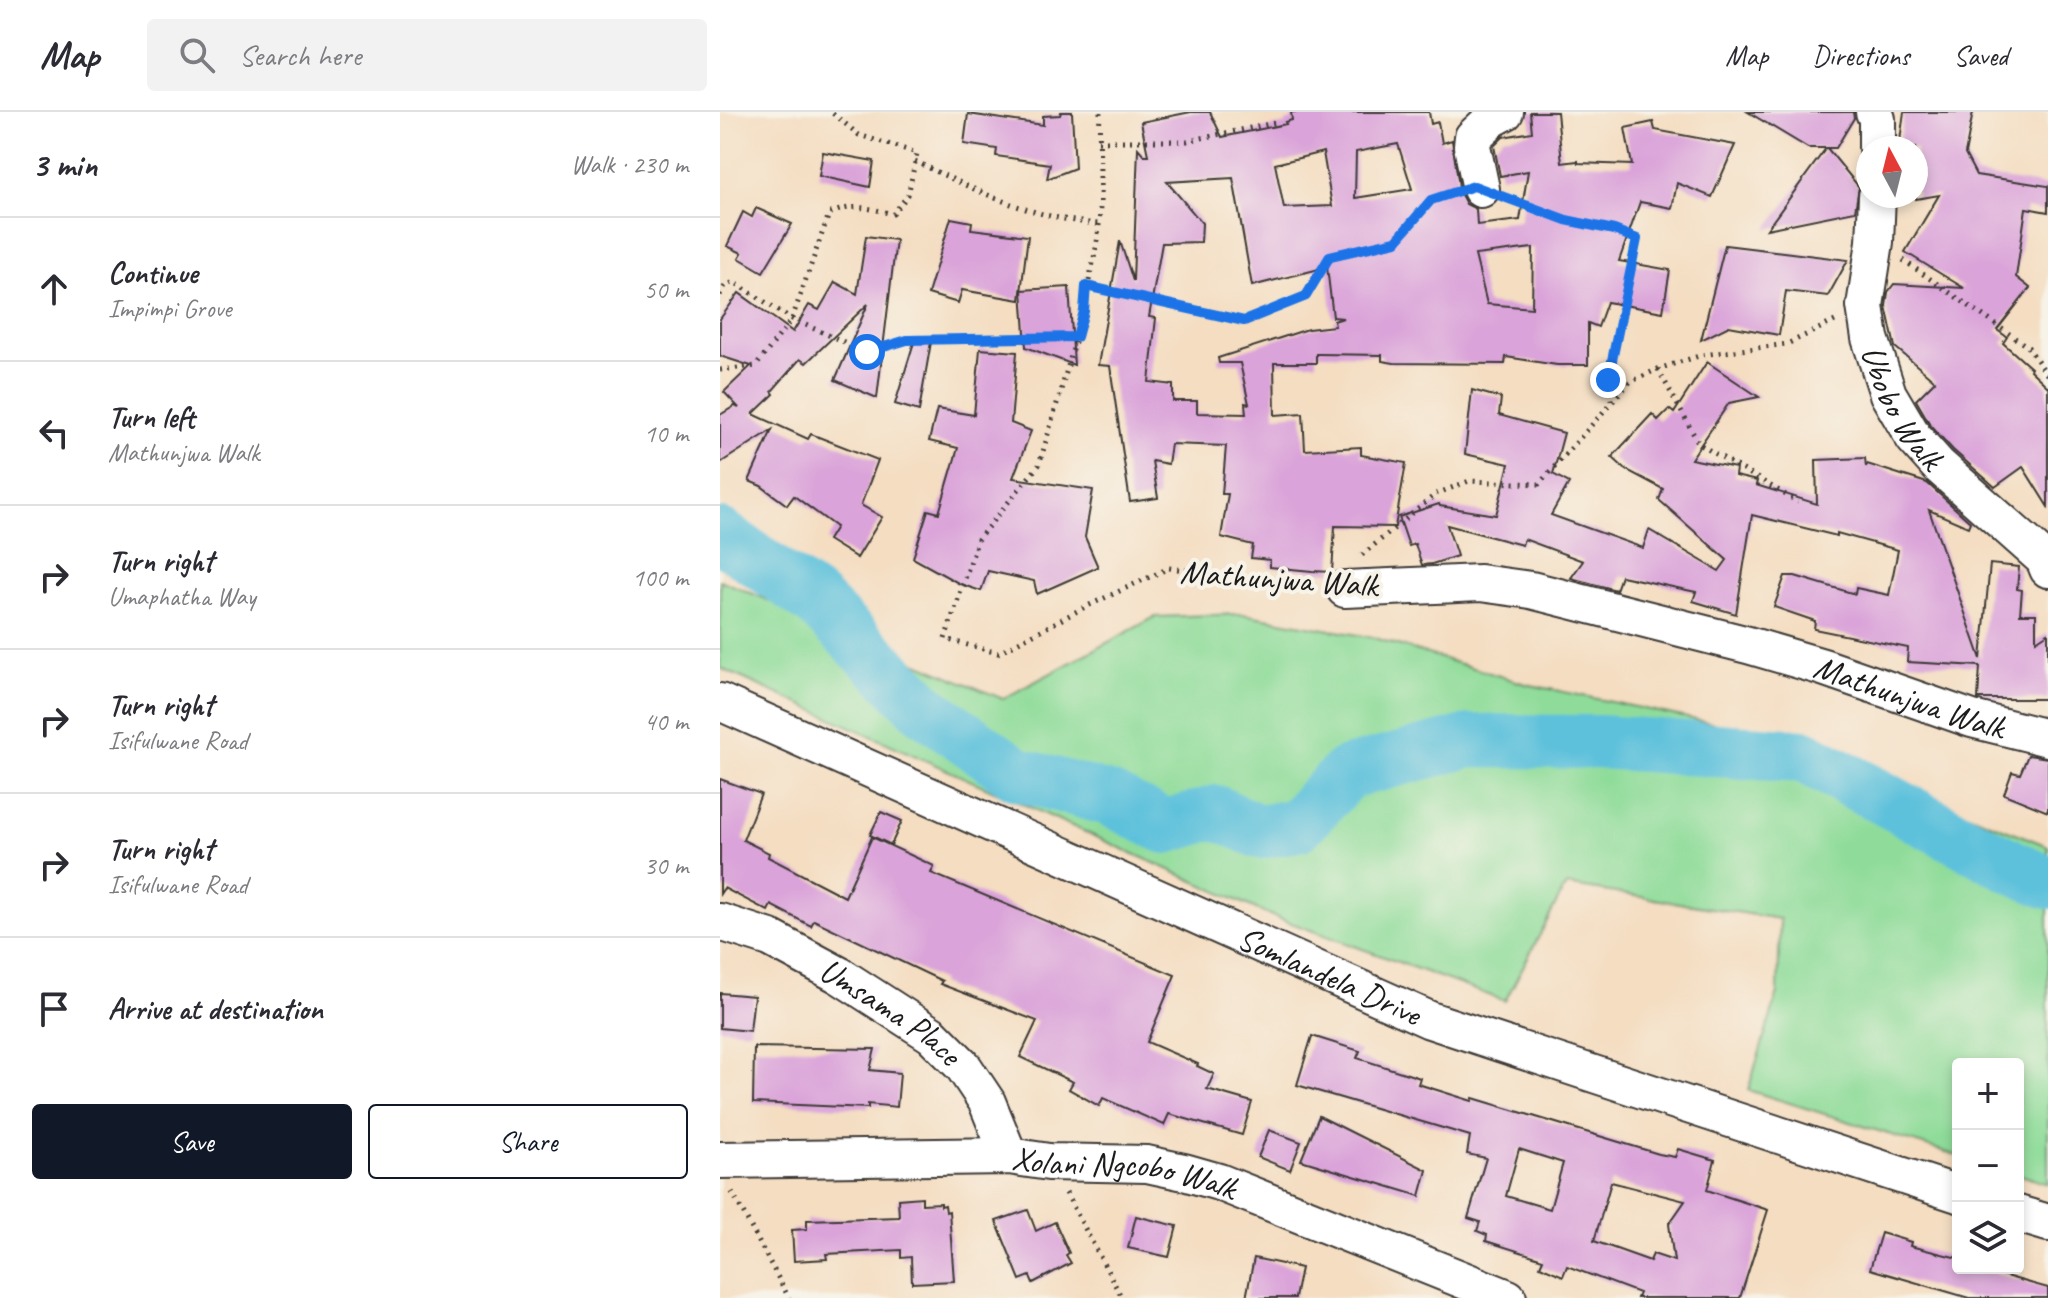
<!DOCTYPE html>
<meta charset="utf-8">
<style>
:root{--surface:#fff;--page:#f2f2f3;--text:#2b2b33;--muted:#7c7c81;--line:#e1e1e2;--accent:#111827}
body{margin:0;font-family:Caveat,sans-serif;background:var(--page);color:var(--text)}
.controls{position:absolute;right:24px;bottom:24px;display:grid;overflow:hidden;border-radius:8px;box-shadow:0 4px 12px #0003}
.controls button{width:72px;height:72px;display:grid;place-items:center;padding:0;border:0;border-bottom:2px solid var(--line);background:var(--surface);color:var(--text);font:40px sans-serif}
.compass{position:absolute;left:1136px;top:24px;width:72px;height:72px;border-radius:50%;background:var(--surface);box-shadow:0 4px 12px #0003;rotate:353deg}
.stop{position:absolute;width:24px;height:24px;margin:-18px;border:6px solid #1a73e8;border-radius:50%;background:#fff}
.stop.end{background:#1a73e8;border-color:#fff;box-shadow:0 2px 8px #0008}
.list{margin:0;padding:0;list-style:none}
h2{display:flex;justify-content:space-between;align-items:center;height:104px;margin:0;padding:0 32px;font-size:34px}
h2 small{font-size:26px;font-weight:400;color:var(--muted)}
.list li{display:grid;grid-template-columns:52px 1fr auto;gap:24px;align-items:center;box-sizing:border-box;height:144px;padding:0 32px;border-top:2px solid var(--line)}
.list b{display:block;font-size:30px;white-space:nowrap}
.list p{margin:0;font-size:26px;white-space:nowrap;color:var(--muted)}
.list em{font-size:26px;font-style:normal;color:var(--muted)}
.actions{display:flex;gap:16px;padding:24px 32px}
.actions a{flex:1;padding:18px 0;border:2px solid var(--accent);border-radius:8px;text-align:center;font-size:28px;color:var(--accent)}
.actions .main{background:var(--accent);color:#fff}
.icon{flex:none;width:44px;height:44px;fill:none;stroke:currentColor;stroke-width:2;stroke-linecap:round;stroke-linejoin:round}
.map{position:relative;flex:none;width:1328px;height:1186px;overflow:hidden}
header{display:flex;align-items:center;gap:48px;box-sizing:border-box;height:112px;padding:0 40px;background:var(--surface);border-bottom:2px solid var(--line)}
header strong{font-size:38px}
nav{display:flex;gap:44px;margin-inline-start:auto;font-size:28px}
.search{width:560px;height:72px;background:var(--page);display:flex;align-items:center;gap:20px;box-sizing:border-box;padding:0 28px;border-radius:8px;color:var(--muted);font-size:30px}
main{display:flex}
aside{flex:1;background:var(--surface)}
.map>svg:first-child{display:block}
.green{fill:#8fdc9a;stroke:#567c5b;stroke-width:2}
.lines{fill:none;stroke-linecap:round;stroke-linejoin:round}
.river{stroke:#5dc1db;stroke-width:54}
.building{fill:#daa3d9;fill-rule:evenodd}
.street-casing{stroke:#3c3935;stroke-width:40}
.path{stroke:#3c3935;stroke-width:5;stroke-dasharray:2 6;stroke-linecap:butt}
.street{stroke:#fff;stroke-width:36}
.route{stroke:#1a73e8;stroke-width:10}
.labels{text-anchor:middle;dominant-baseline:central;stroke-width:8;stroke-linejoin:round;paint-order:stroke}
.street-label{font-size:34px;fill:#1c1c1c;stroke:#f7f3e8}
</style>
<header>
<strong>Map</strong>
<div class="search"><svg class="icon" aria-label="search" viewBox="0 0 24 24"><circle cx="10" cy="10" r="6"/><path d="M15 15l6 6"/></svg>Search here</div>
<nav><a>Map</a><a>Directions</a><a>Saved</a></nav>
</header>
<main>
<aside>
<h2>3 min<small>Walk · 230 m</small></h2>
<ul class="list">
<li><svg class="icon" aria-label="ahead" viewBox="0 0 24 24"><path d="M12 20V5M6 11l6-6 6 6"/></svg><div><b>Continue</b><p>Impimpi Grove</p></div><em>50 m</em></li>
<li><svg class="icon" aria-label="left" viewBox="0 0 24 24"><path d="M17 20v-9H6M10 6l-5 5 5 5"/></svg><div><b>Turn left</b><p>Mathunjwa Walk</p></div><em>10 m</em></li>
<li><svg class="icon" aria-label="right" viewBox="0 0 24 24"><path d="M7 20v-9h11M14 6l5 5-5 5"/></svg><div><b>Turn right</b><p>Umaphatha Way</p></div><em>100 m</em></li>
<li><svg class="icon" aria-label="right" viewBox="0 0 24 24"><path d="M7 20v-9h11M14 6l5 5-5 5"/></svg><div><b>Turn right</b><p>Isifulwane Road</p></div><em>40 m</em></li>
<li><svg class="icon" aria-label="right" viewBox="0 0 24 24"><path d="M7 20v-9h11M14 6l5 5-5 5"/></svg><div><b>Turn right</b><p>Isifulwane Road</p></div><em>30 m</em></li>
<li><svg class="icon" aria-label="arrive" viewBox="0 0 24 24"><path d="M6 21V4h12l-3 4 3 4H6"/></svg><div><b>Arrive at destination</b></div></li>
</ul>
<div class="actions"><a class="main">Save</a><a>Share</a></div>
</aside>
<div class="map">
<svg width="1328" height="1186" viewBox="0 0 1328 1186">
<rect width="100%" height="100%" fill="#f7f3e8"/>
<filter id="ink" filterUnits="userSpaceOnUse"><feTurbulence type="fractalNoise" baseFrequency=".0125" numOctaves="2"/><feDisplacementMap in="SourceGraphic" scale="16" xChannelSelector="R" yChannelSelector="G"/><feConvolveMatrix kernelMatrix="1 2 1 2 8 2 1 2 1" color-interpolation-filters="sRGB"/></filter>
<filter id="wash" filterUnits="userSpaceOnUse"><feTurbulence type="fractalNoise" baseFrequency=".006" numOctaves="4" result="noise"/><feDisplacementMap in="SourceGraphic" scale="32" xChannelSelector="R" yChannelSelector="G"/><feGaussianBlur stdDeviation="1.8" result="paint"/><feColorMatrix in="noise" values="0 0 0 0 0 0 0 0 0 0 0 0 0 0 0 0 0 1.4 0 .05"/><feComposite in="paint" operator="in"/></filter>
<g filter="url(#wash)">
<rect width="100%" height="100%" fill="#f4ddc1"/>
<path class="green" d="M0,468L283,587L435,505L523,502L655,526L806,572L1053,624L1328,734V1072L1298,1062V952H1238V1044L1028,978L1058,881L1060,807L846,773L785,889L552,804L0,556Z"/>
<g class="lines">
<path class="river" d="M0,423L96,489L205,597L297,662L389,687L446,715L496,700L540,720L577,713L627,661L749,629L880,630L1084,644L1293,755L1328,770"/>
</g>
<g id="blocks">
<g class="building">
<path d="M341,0H352L355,56L327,67L330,52L276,44L277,37L244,32L248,2L323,13V4L340,3Z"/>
<path d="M471,0H490L502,25L566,12L565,10L572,8L571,0H709L711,12L718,10L722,31L732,28L740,81L746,92L756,97L757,113L800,108L808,59L780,64L774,34L783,25L812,20L810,0H837L842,51L858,49V51L912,53L905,16L933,10L935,18L1015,33L992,85L957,71L952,96L920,90L899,149L950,158L943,200L887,190L878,215L868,211V253H837L786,245L785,252L674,251L662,249V243L599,242H596V251H554L555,303L583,301L585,338L641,335V343L686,351L675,415L615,414L612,460L592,459L550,455V448L531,446L533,433L501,425L508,382H502L506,334L451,332L448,352L432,349L438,386L410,390L390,254L378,253L400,129L413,169L418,36L424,43H428L421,10ZM678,32L692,77L635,86L636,40ZM603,40L612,94L564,96L555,52ZM513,66L532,174L607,155L613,205L623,206L614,209L615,214L588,217L498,246L499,251H520L529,292L525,291L526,302L477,301V289H453V273L429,270L436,206L429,205L442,131L481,130L482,111L447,70ZM813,136L812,196L767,192L755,143Z"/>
<path d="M1028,0H1133L1134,6L1116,36H1107L1139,75L1135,99L1047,117L1106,36H1088Z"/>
<path d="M1184,0H1253L1245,42L1256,63L1328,74V100L1306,96L1296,165L1310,176L1277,218L1287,225L1283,231L1311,256L1310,258L1328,275V395L1303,355L1275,375L1233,338L1211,314L1196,288L1215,269L1175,235L1166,194L1168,180L1174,172L1244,176L1185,140L1219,83L1196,87V36H1179Z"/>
<path d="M103,40L154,49L150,75L99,64Z"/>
<path d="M36,96L72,112L43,160L19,146L22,141L7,134L23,100L32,105Z"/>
<path d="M231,106L252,110L251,117L308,124L300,188L242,178L238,191L208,182Z"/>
<path d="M146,124L176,128L157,286L115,268L148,192L86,251L80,247L52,279L54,282L33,302L88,327L91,322L158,348L141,393L162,405L137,446L108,428L116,415L74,384L67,393L41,374L29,369L52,318L0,351V303L15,294L19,296L4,280L31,254L0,244V207L19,181L73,220L89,193L99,198L115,170L137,182Z"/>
<path d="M1005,133L1128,148L1108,184L1066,179L1059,223L1009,214L981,228Z"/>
<path d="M349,175L354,253L306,235L302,178Z"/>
<path d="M195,227L211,230L199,299L175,292Z"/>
<path d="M260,237L297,240L291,311L311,319L293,366L373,378L365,425L378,455L317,482L314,469L268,459L261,479L240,472L193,446L208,398L219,401L238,336L209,329L217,297L254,303Z"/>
<path d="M987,250L1039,285L1009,291L971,347L1016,356L1015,364L1037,369L1036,373L1097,392L1096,348L1145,346L1146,355L1147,352L1207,371L1250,410L1248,415L1209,398L1261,547L1270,452L1299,455L1297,477L1302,478L1300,502H1316V529L1328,521V587H1258L1260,554L1187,550L1188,536L1094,517L1095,509L1054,495L1065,464H1075L1135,482L1136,476L1169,483L1178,438L1117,421V424L1032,403L1016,502L973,489L976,480L901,464L896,478L851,466L863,449L804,427L802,433L727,413L737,444L712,452L702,453L695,432L689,434L679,405L719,392L720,394L776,403L789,352L745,342L752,278L781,286L779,303L844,321L833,362L849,371L831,403L923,436L929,418L999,459L1007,448L939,388L943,377L905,357L892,345L932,302L938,308L949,297L954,301Z"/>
<path d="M1308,643L1328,646V700L1284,682L1292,660L1300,662Z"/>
<path d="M0,667L41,682L23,728L49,741L48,745L125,785L152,725L214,754L211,761L455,863L427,930L478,952L477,954L494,962L487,977L532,990L522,1023L449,1002L444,1013L383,986L379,994L349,977L353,970L300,945L317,909L220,872L222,869L94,808L91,814L51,793L48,799L4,776L0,782Z"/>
<path d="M161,700L182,709L171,733L150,723Z"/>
<path d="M0,881L34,884L30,919L0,916Z"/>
<path d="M592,924L640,939L637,946L700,966L698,972L752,989L753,986L939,1042L955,1045L958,1037L995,1048L987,1078L1048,1098L1020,1186H917L919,1181L847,1154L843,1164L820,1154L823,1147L766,1129L767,1123L757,1119L760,1110L748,1106L766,1046L747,1042L750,1024L577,973ZM799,1037L843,1051L830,1097L786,1084ZM891,1070L965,1089L949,1112L954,1149L933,1142L930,1149L874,1129Z"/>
<path d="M34,935L155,937L150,958L180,961L177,995L148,992V996L33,991Z"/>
<path d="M599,1004L707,1058L700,1084L581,1048Z"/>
<path d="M549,1018L581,1030L570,1058L538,1045Z"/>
<path d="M202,1085V1092L221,1091V1094L225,1093L226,1100L229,1099L234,1169L192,1171L191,1145L181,1146V1138L106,1142L107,1147L74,1149L72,1118L87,1117V1108L179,1105L178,1087Z"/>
<path d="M308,1098L316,1119L335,1110L349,1141L346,1143L351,1151L313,1171L310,1164L300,1168L276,1109Z"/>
<path d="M416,1104L457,1114L449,1145L408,1136Z"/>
<path d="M1161,1121L1191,1130L1190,1134L1238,1146V1156H1257L1328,1176V1186H1249L1150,1157Z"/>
<path d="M534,1146L581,1156L575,1186H526Z"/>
</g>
</g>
</g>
<g filter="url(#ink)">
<use href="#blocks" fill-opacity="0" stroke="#3c3935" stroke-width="2"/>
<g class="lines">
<defs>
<g id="street">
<path d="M1154,0L1157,7V36"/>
<path d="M761,77L752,34L753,25L772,7L785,0"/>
<path id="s1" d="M1157,84L1155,130L1145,194L1150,226L1168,282L1194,326L1218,353L1324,447L1328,457"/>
<path id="s2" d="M625,477L760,471L811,478L1028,533L1103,555L1252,607L1328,626"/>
<path id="s3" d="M0,590L710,908L1238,1082"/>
<path id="s4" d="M0,810L50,826L119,863L212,923L243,954L267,990L289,1044"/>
<path id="s5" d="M0,1048L289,1044L329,1050L427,1052L464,1060L499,1070L788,1186"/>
<path d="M1298,1102L1328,1111"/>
</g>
</defs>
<use href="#street" class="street-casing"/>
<g class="path">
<path d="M380,0C378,37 382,76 379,113C377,142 367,170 364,199L319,353L258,427L225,527L278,541L361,497L449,456L594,474"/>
<path d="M378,29H467L559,10"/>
<path d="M195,49C254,78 313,107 379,112"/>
<path d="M790,88L846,108L894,118L917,127L888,268L891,288"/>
<path d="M1183,148L1308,235L1328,264"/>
<path d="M367,174L524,209L586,184L610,144L676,129L711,88L732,81"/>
<path d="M0,183L5,174L14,170L72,207L147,240L187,228L357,225"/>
<path d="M938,257L979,332L1078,390"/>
<path d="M0,258L36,254L72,207L109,102C134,91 148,96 173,102L188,83L197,41L139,23L111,0"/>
<path d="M642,443L716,382L749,369L819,372L910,270L938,257L982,243L1067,232L1115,209"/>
<path d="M12,1080L69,1186"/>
<path d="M346,1081L402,1186"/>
</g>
<use href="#street" class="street"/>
</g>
</g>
<g class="lines" filter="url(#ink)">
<path class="route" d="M147,240L187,228L357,225L364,199L366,174L524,209L586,184L610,144L676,129L711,88L754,74L846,108L894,118L917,127L888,268"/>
</g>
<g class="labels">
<g class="street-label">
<text stroke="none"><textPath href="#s1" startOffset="220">Ubobo Walk</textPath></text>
<text transform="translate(559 466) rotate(4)">Mathunjwa Walk</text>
<text stroke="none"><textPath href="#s2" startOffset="580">Mathunjwa Walk</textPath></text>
<text stroke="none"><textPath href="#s3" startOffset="668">Somlandela Drive</textPath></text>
<text stroke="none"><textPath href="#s4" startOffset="194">Umsama Place</textPath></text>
<text stroke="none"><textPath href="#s5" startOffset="406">Xolani Ngcobo Walk</textPath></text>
</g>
</g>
</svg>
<div class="controls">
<button>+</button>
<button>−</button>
<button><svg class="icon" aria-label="layers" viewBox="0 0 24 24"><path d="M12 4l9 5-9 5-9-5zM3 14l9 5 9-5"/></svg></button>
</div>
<svg class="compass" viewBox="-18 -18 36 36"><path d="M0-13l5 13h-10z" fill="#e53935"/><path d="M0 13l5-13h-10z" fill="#7c7c81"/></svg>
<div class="stop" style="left:147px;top:240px"></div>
<div class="stop end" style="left:888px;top:268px"></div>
</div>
</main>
